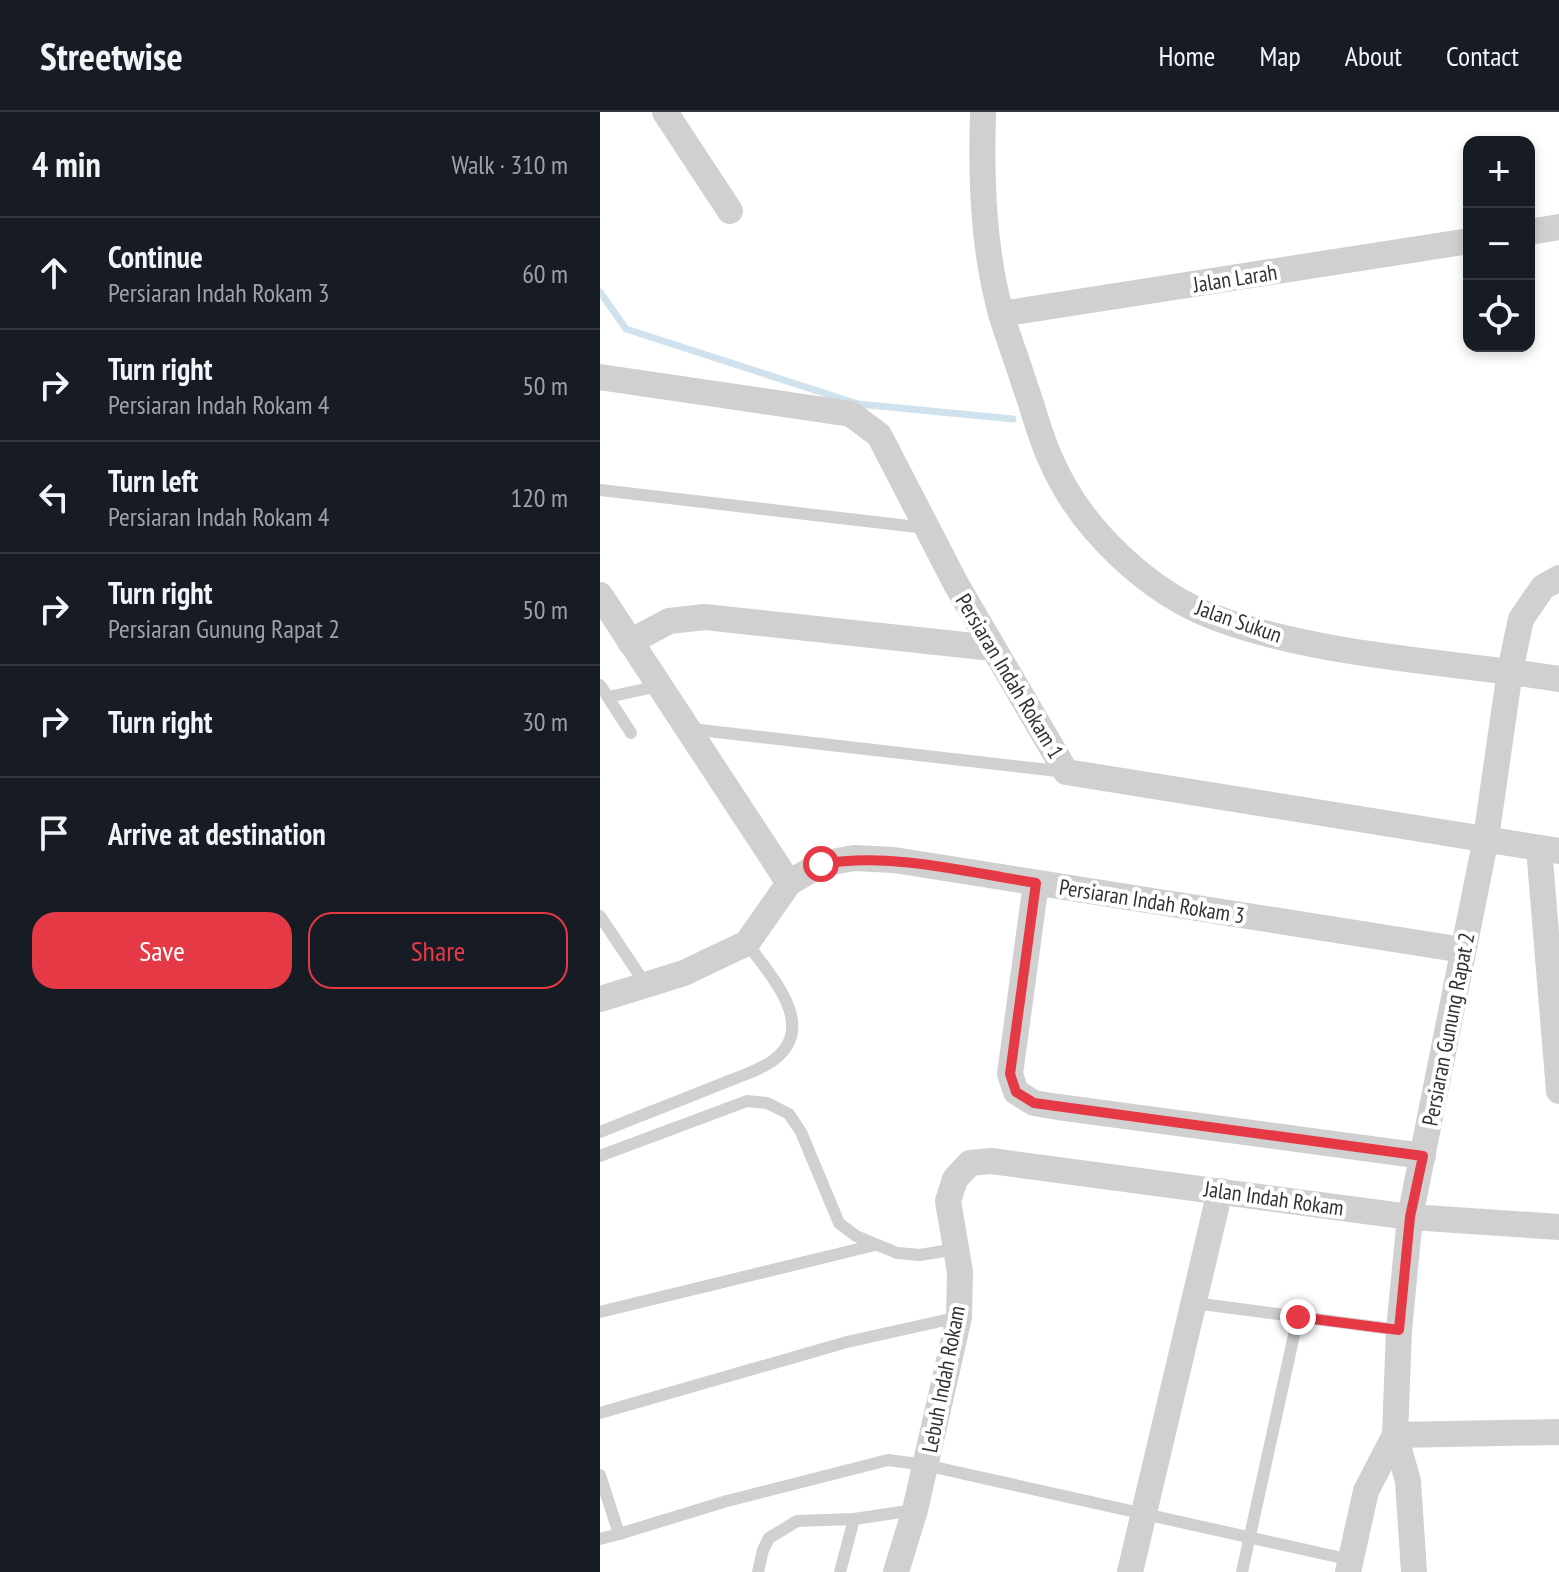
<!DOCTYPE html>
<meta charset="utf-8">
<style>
:root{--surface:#171b24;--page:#242831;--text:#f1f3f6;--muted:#9ea1a6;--line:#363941;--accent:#e63946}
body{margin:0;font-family:"PT Sans Narrow",sans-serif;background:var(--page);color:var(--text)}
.controls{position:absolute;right:24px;top:24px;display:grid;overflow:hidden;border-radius:16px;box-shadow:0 4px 12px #0003}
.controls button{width:72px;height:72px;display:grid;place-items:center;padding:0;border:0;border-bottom:2px solid var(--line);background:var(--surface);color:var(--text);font:40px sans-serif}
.stop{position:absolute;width:24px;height:24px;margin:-18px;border:6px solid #e63946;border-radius:50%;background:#fff}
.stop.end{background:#e63946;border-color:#fff;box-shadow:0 2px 8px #0008}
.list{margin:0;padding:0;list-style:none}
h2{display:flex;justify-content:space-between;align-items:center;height:104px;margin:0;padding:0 32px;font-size:34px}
h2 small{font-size:26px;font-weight:400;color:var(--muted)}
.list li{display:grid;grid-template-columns:52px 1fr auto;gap:24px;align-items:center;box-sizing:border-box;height:112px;padding:0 32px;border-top:2px solid var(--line)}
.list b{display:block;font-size:30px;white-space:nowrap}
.list p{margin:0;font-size:26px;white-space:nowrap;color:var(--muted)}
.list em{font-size:26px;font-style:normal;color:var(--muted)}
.actions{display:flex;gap:16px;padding:24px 32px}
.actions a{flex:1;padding:18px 0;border:2px solid var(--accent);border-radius:24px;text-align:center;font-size:28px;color:var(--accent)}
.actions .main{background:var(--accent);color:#fff}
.icon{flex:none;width:44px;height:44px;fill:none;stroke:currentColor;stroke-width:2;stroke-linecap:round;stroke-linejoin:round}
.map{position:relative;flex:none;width:959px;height:1460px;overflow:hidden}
header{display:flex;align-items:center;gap:48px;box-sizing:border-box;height:112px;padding:0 40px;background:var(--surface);border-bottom:2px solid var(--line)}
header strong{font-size:38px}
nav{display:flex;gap:44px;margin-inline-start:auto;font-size:28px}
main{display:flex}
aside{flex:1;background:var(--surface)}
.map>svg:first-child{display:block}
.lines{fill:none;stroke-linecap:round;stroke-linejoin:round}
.stream{stroke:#cfe2ee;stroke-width:7}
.service{stroke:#d0d0d0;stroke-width:12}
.minor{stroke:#d0d0d0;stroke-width:26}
.route{stroke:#e63946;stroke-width:10}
.labels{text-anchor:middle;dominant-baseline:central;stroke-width:8;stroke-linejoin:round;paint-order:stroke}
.street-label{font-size:22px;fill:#333;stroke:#fff}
</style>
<header>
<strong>Streetwise</strong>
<nav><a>Home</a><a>Map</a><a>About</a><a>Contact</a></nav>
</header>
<main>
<aside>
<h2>4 min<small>Walk · 310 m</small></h2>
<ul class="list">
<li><svg class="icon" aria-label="ahead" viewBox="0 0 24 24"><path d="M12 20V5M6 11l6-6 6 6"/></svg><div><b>Continue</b><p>Persiaran Indah Rokam 3</p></div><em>60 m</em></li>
<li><svg class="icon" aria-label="right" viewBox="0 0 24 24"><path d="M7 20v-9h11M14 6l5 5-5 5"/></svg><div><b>Turn right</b><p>Persiaran Indah Rokam 4</p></div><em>50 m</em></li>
<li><svg class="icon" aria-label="left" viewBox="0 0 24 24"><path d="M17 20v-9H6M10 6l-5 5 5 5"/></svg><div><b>Turn left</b><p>Persiaran Indah Rokam 4</p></div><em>120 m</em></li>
<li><svg class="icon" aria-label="right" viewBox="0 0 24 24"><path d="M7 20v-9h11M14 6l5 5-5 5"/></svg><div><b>Turn right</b><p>Persiaran Gunung Rapat 2</p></div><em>50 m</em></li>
<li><svg class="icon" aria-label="right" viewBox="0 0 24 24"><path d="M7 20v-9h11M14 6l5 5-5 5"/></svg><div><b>Turn right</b></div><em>30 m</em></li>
<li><svg class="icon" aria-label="arrive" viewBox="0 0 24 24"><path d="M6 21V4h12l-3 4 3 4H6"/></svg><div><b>Arrive at destination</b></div></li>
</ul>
<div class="actions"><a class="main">Save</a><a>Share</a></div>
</aside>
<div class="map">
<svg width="959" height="1460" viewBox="0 0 959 1460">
<rect width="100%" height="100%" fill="#fff"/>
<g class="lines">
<path class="stream" d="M0,180L26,217L258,292L413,307"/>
<g class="service">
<path d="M0,378L326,416"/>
<path d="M0,573L31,621"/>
<path d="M8,585L59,574"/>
<path d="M91,617L466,660"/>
<path d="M0,804L46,873"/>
<path d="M0,1020L154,959C161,955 170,952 176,946C218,912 168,861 147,831"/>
<path d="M0,1044L147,989L167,991L189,1002L201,1020L239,1111L256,1124L297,1141L320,1143L356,1137"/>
<path d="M594,1191L799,1218"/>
<path d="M0,1200L275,1133"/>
<path d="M0,1301L247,1230L359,1205"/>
<path d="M0,1363L19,1422L0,1427"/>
<path d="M19,1422L127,1389L288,1348L325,1353L751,1448"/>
<path d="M158,1460L163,1438L169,1426L197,1409L254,1407L315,1398"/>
<path d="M240,1460L254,1407"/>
<path d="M642,1460L698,1205"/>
</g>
<g class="minor">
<path d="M65,0L130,99"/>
<path d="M383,0C381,68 383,139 402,205C409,228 418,251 425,274C434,298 440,325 451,348C480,416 549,482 619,507C725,545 848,549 959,567"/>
<path d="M929,120L959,115"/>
<path d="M401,202L869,129"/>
<path d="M0,265L251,302L279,323L356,472L466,660L959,739"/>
<path d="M0,483L189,771"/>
<path d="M30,530L69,509L105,505L392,536"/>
<path d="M939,736L959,979"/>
<path d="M436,771L410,962L416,980L434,991L458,995L823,1044"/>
<path d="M0,887L84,861L147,831L189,771L221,752L254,746L294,748L863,838"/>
<path d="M795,1323L959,1320"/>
<path d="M296,1460L315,1398L359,1205L360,1160L348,1089L355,1067L370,1051L391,1049L810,1105L959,1115"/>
<path d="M530,1460L620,1079"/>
<path d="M748,1460L766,1379L795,1323"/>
<path d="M814,1460L808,1369L795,1323L799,1218L810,1105L886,726L910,559L921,507L943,475L959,466"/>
</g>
</g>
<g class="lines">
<path class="route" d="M221,752C293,740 365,760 436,771L410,962L416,980L434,991L823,1044L810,1105L799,1218L698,1205"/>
</g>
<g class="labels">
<g class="street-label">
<text transform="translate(635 166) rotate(-9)">Jalan Larah</text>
<text transform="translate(639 509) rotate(19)">Jalan Sukun</text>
<text transform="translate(410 564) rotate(59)">Persiaran Indah Rokam 1</text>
<text transform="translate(552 789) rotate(9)">Persiaran Indah Rokam 3</text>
<text transform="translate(848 917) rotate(-79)">Persiaran Gunung Rapat 2</text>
<text transform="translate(674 1086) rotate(8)">Jalan Indah Rokam</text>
<text transform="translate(343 1267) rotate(-79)">Lebuh Indah Rokam</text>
</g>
</g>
</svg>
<div class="controls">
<button>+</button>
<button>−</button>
<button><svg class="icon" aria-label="locate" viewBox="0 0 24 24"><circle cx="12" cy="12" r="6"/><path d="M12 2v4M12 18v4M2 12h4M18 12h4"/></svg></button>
</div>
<div class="stop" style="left:221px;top:752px"></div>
<div class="stop end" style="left:698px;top:1205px"></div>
</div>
</main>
